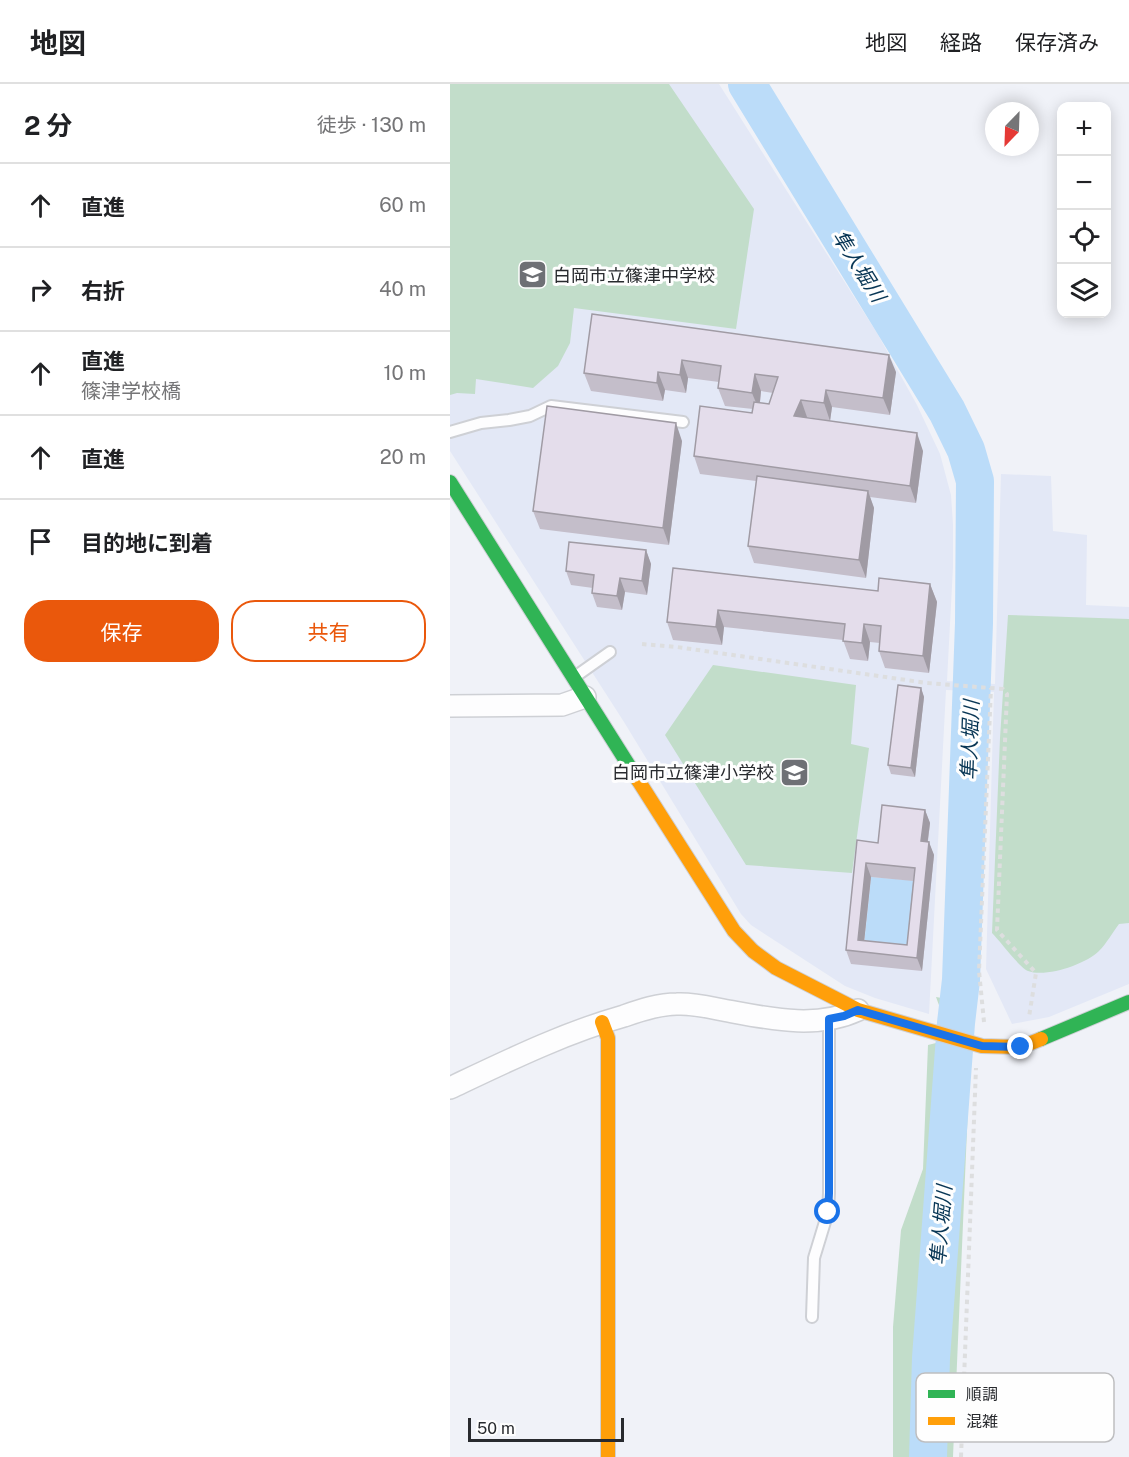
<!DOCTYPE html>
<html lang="ja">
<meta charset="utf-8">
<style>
:root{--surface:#fff;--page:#f6f6f6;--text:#202124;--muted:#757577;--line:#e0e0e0;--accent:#ea580c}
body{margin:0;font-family:"Public Sans","Noto Sans JP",sans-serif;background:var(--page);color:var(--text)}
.controls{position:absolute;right:18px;top:18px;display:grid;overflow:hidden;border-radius:12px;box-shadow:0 3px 15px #0003}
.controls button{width:54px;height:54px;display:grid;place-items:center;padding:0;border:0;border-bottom:2px solid var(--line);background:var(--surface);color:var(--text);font:30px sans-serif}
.compass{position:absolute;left:535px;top:18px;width:54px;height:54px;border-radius:50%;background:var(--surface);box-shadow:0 3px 15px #0003;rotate:203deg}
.scale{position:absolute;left:18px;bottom:15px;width:156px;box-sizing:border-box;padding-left:6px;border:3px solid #282a2e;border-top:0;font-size:16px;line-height:21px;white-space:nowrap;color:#282a2e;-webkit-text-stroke:4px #fefefe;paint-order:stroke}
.stop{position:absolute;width:18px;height:18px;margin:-14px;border:4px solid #1a73e8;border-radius:50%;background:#fff}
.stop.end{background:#1a73e8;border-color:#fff;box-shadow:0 2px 6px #0008}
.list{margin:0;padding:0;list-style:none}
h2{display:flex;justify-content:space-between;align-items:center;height:78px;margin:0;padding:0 24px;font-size:26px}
h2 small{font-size:20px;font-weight:400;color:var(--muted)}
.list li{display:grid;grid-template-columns:39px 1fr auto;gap:18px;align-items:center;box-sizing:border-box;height:84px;padding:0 24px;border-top:2px solid var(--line)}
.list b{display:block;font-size:22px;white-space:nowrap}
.list p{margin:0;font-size:20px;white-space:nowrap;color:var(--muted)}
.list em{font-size:20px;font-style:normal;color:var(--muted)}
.actions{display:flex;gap:12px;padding:18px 24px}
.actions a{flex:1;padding:14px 0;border:2px solid var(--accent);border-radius:24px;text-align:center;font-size:21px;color:var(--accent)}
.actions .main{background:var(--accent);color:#fff}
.icon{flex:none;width:33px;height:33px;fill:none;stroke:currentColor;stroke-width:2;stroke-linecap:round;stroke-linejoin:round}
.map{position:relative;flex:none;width:679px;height:1373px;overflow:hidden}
header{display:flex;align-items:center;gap:36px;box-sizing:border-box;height:84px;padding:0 30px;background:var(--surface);border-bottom:2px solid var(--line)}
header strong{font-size:28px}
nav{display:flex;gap:33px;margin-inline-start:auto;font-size:21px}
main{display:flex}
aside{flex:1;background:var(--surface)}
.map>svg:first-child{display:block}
.built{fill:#e3e8f6}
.green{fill:#c2ddca}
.water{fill:#bbdcf9}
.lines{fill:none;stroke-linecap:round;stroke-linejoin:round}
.river{stroke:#bbdcf9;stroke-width:38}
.lane-casing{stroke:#ced0d5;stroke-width:14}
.street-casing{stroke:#ced0d5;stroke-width:24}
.fast-casing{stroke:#ced0d5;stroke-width:16}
.slow-casing{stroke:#ced0d5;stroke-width:16}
.path{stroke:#dddedf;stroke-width:4;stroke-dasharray:4.5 4.5;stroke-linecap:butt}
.lane{stroke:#fdfdfe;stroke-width:10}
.street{stroke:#fdfdfe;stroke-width:21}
.fast{stroke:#30b455;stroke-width:14}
.slow{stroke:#ff9f0a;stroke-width:14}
.wall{fill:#c4beca;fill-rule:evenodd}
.shaded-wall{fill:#a09ba4}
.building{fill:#e4ddeb;stroke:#a09ba4;stroke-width:1.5;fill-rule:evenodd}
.route{stroke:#1a73e8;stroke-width:8}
.labels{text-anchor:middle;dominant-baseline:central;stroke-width:6;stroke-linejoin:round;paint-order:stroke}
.poi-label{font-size:18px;fill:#282a2e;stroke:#fefefe;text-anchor:start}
.water-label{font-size:20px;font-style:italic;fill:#083655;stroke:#fefefe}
.key{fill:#fefefe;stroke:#bebec0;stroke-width:1.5}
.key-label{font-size:16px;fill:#282a2e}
</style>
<header>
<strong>地図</strong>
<nav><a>地図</a><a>経路</a><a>保存済み</a></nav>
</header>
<main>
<aside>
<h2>2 分<small>徒歩 · 130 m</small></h2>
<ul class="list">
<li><svg class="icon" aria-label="ahead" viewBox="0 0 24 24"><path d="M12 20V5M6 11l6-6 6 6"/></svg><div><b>直進</b></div><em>60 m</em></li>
<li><svg class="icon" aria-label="right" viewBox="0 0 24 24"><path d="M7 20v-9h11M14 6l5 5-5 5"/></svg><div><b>右折</b></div><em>40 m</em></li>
<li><svg class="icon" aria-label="ahead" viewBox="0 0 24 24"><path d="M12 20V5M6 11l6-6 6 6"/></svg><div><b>直進</b><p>篠津学校橋</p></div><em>10 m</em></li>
<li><svg class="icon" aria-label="ahead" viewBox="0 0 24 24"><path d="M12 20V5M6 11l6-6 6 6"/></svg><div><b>直進</b></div><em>20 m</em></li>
<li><svg class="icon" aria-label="arrive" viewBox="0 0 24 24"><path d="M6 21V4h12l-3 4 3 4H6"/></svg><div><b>目的地に到着</b></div></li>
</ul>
<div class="actions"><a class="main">保存</a><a>共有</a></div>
</aside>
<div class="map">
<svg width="679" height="1373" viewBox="0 0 679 1373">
<rect width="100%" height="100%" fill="#f0f2f8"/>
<path class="built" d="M0,0H269L427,249L467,321L490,370L501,411L503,440V483L497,597L545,600L551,390L601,392L603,447L637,451L636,521L679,523V900L599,933L562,940L536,885L544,608L496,606L479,930L425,914L395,902L301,841L291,830L174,638L0,367Z"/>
<g class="green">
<path d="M0,0H219L304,125L286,245L124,224L120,259L108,282L83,304L26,295L25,310L7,309L0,311Z"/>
<path d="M558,531L679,535V839L669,840C662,849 657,859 649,867C636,880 596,894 578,887C570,884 550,857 542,849L550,654Z"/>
<path d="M263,581L406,601L401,660L419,664L402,789L296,781L215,651Z"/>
<path d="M486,913L519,919L516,968L520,976L503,1373H443V1243L451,1146L473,1085L478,961L486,959L493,932Z"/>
</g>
<path class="water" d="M421,793L470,797L462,874L413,870Z"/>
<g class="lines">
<path class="river" d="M297,0L497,327L516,366L525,397L524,539L511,896L506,939L481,1274L478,1373"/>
<defs>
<g id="lane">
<path d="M0,348L31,339L59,336L80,332L101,322L233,338"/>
<path d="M126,592L160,568"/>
<path d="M362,1233L364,1174L378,1128L379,1109V935"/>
</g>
<g id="street">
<path d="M0,622L112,621L135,613"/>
<path d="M0,1004C57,977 114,949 174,932C191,926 209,920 227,920C242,919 258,923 273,926C317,934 365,946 408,926"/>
</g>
<g id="fast">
<path d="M0,398L188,696"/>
<path d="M591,955L679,918"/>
</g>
<g id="slow">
<path d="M188,696L284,847L303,867L326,884L408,926L532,962L571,963L591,955"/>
<path d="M152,938L158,954V1373"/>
</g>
</defs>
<use href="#lane" class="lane-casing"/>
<use href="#street" class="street-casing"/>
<use href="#fast" class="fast-casing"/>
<use href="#slow" class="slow-casing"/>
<g class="path">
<path d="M192,560L227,563L477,599L553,605L557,610L547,846L586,889L579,933"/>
<path d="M534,938L529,887L541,604"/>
<path d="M511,1373L526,984"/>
</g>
<use href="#lane" class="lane"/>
<use href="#street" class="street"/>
<use href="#fast" class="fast"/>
<use href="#slow" class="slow"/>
</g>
<g class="wall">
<path d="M142,230L446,288L440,331L382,323L380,337L357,333V334L473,367L466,419L420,413L424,424L416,494L304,479L298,462L306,397L250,390L244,372L302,329L303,325L275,322L268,304L269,298L238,294L236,309L215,306L213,317L141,307L134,289ZM311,307L323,309L319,320L310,319Z"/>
<path d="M232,357L219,461L90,445L83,427Z"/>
<path d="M196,466L201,480L197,511L175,508L172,526L147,523L142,509L143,504L121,501L116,487Z"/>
<path d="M223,484L428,507L480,500L487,518L479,589L435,584L429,567L430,559L420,558L418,577L400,575L393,556L274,543L272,561L223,556L217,538Z"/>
<path d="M471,604L474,613L465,693L441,690L438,681Z"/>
<path d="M475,726L480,739L478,757L484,771L472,887L401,880L396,866L407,756L428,759ZM421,793L463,797L457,861L414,857Z"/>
</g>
<g class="shaded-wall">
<path d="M439,271L446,288L440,331L433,314Z"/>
<path d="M232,276L238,294L236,309L230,291Z"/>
<path d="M208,288L215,306L213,317L207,299Z"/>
<path d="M305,290L311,307L309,326L302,309Z"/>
<path d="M376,306L382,323L380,337L374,319Z"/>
<path d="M351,316L357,333L350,350L344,332Z"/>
<path d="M226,339L232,357L219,461L213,444Z"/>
<path d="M467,349L473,367L466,419L460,402Z"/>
<path d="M418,407L424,424L416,494L409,476Z"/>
<path d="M196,466L201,480L197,511L192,497Z"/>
<path d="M170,494L175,508L172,526L167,512Z"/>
<path d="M480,500L487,518L479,589L473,572Z"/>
<path d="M268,526L274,543L272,561L266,543Z"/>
<path d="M414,540L420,558L418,577L412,559Z"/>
<path d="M471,604L474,613L465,693L461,684Z"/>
<path d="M475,726L480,739L476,770L471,757Z"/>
<path d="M479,758L484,771L472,887L467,874Z"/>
<path d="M416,779L421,793L413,868L408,856Z"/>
</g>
<g class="building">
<path d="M142,230L439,271L433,314L376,306L374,319L351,316L344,332L467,349L460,402L244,372L250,322L302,329L304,318L319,320L328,293L305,290L302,309L268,304L271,282L232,276L230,291L208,288L207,299L134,289Z"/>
<path d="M97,322L226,339L213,444L83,427Z"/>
<path d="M307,392L418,407L409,476L298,462Z"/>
<path d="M119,458L196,466L192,497L170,494L167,512L142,509L144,491L116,487Z"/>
<path d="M223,484L428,507L429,494L480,500L473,572L429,567L431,542L414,540L412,559L393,557L395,540L268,526L266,543L217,538Z"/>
<path d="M448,601L471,604L461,684L438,681Z"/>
<path d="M432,721L475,726L471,757L479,758L467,874L396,866L407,756L428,759ZM416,779L465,784L457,861L408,856Z"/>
</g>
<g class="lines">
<path class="route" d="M378,1128L379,1109V935L394,932L408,926L532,962L571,963"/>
</g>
<defs>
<symbol id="school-square" viewBox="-11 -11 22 22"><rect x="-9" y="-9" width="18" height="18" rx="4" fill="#6e7075" stroke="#fefefe"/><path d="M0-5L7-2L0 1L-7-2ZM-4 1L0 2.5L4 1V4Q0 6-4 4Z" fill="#fff"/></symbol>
</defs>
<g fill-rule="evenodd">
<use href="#school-square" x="66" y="174" width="33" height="33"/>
<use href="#school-square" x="328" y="672" width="33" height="33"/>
</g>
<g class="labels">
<g class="poi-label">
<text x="103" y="191">白岡市立篠津中学校</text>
<text x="324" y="688" text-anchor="end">白岡市立篠津小学校</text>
</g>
<g class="water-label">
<text transform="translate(409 182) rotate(58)">隼人堀川</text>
<text transform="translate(520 656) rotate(-88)">隼人堀川</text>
<text transform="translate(491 1141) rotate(-85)">隼人堀川</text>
</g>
</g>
<rect x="466" y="1289" width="198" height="69" rx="9" class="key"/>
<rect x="478" y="1306" width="27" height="8" fill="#30b455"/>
<rect x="478" y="1333" width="27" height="8" fill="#ff9f0a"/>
<g class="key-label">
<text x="516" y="1316">順調</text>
<text x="516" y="1343">混雑</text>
</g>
</svg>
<div class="controls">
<button>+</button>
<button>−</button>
<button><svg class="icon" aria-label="locate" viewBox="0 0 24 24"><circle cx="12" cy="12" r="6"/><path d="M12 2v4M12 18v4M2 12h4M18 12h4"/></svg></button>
<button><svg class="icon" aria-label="layers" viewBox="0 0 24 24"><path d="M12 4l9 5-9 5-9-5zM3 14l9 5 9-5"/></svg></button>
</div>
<svg class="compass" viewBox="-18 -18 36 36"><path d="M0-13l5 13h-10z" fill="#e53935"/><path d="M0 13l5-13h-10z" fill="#757577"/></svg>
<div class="scale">50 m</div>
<div class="stop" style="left:378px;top:1128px"></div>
<div class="stop end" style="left:571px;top:963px"></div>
</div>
</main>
